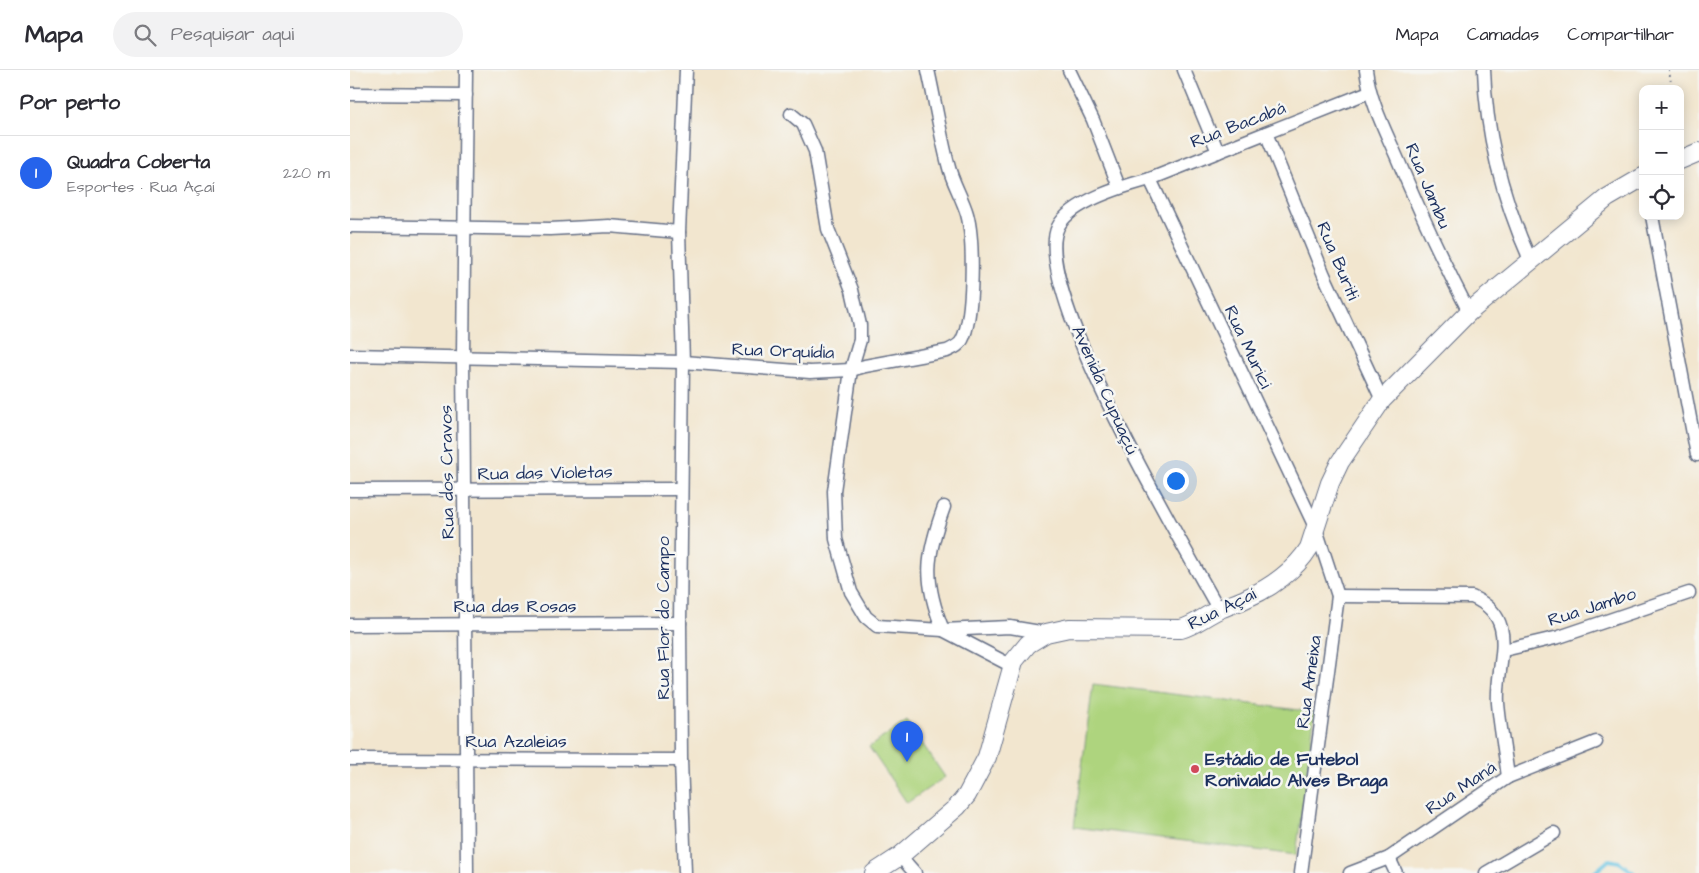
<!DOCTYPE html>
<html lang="pt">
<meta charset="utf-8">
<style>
:root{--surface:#fff;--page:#f2f2f3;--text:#2b2b33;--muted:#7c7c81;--line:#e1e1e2;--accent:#2563eb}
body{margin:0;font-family:"Architects Daughter",sans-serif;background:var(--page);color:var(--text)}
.controls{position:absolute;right:15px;top:15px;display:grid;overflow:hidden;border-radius:10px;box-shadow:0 2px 12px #0003}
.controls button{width:45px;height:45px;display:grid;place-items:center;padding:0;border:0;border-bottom:1px solid var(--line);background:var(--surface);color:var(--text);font:25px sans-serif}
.you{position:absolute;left:825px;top:410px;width:18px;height:18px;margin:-12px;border:4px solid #fff;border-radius:50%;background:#1a73e8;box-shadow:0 0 0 8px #1a73e833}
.badge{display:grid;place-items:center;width:32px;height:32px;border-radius:50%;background:var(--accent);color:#fff;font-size:16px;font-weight:700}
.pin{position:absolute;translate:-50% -41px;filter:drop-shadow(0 1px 2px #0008)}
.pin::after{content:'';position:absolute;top:26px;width:18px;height:15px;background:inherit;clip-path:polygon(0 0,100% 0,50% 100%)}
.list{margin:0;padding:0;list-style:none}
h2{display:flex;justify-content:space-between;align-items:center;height:65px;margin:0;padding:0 20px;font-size:21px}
h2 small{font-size:16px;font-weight:400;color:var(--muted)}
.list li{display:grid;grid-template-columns:32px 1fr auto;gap:15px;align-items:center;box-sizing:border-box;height:75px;padding:0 20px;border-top:1px solid var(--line)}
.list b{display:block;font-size:19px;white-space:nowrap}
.list p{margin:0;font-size:16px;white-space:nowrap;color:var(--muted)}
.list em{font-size:16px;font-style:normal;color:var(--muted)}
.icon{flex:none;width:28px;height:28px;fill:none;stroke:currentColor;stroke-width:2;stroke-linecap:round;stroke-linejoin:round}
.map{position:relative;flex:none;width:1349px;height:803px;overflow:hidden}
header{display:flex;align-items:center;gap:30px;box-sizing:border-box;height:70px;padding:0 25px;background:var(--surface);border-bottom:1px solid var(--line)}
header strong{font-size:24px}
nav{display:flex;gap:28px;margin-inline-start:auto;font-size:18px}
.search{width:350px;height:45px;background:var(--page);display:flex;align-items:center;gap:12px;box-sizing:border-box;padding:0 18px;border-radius:28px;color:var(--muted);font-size:19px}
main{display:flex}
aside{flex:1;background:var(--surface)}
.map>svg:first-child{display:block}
.green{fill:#aed47e;stroke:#64826e}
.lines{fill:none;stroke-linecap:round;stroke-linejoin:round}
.stream{stroke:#64c3e2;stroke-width:4}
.street-casing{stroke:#666f86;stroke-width:15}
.secondary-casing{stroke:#666f86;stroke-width:20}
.path{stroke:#666f86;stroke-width:2;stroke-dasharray:1 4;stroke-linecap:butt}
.street{stroke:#fff;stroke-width:12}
.secondary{stroke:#fff;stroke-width:18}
.poi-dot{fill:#d1495b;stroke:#f6f6f2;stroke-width:2}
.labels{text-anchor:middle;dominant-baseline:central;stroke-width:5;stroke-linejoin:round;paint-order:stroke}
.street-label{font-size:18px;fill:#1b2f5e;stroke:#f6f6f2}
.poi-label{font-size:18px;font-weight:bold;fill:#1b2f5e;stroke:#f6f6f2;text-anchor:start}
</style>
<header>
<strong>Mapa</strong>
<div class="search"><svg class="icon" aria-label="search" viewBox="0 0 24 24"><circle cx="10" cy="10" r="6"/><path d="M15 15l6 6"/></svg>Pesquisar aqui</div>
<nav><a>Mapa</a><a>Camadas</a><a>Compartilhar</a></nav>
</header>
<main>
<aside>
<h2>Por perto<small></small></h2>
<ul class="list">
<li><span class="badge">1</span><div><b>Quadra Coberta</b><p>Esportes · Rua Açaí</p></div><em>220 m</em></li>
</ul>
</aside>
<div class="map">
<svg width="1349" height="803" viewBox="0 0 1349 803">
<rect width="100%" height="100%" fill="#f6f6f2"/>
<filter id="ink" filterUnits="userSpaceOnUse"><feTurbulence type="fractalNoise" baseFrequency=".02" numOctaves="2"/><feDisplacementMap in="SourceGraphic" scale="10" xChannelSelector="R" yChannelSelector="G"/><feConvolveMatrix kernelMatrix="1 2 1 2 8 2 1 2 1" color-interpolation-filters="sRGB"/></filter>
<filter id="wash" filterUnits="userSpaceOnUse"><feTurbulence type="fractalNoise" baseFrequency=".0096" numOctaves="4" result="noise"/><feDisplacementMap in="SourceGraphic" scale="20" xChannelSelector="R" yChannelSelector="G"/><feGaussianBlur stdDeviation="1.12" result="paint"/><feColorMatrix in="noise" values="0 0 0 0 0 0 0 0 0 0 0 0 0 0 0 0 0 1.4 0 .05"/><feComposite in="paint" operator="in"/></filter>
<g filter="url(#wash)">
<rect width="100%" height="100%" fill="#f2e6cf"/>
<g class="green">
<path d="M743,614L965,642L946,785L724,757Z"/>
<path d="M557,651L595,707L557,733L519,677Z"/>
</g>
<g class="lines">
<path class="stream" d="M1244,803L1259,790L1269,792L1284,803"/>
</g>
</g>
<g filter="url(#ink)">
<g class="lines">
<defs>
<g id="street">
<path d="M116,0L113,286L117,803"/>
<path d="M719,0L743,50L769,117"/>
<path d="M834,0L868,82"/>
<path d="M1016,0C1020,32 1035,60 1048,90C1070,142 1093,192 1119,242"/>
<path d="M1134,0C1136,66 1154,132 1181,192"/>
<path d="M0,24L116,25"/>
<path d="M441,44L453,54L465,81L478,159L502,220L510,255V270L501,300L484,421L486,469L501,522L516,547L527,556L593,560L660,557L696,563"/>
<path d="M916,63L974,205L1032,330"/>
<path d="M800,109L966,459L988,526L951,803"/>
<path d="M1302,146L1347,385"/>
<path d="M0,156L200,159L259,156L329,162"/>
<path d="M0,285L333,292L460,302L501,300L515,296L597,281C603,278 609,276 612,270C624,247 624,169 617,144C612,127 602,112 598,94C590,63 585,31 578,0"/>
<path d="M0,420L331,419"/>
<path d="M594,437C576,486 573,510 593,560L662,596"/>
<path d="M988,526L1122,527C1172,549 1145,593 1148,633C1150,658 1155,682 1158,707"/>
<path d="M869,540C835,478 679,216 708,157C721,131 774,116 800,109L1019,22"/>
<path d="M0,555L330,553"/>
<path d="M1154,580L1209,567L1339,523"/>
<path d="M0,689L331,690"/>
<path d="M550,786L565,803"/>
<path d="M1039,788L1046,803"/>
<path d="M335,803L331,690L330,553L333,292L329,162L336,0"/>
<path d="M1000,803L1039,788L1158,707L1246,672"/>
<path d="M1136,803L1204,763"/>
</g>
<g id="secondary">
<path d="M1330,90L1349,82"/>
<path d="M524,803L550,786L607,737L617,725L637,687L664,591L678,574L696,563L719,558L831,559C845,555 855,546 868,540C878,535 888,533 897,528C921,518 946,499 959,478L980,413L990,392L1032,330L1119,242L1257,128L1293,107"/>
</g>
</defs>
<use href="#street" class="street-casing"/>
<use href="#secondary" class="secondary-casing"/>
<path class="path" d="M1319,0L1322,19"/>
<use href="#street" class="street"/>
<use href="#secondary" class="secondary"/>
</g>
</g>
<circle class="poi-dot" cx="845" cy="699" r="5"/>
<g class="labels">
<g class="street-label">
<text transform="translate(888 55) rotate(-21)">Rua Bacabá</text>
<text transform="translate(1078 116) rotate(67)">Rua Jambu</text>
<text transform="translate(988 191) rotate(67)">Rua Buriti</text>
<text transform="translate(898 277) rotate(65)">Rua Murici</text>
<text transform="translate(433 281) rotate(2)">Rua Orquídia</text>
<text transform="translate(755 320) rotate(66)">Avenida Cupuaçú</text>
<text transform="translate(97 402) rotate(-91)">Rua dos Cravos</text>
<text transform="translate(195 403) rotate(-1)">Rua das Violetas</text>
<text x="165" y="536">Rua das Rosas</text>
<text transform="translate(1242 537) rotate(-18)">Rua Jambo</text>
<text transform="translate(872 539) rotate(-26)">Rua Açaí</text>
<text transform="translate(313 548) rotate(-90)">Rua Flor do Campo</text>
<text transform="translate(959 612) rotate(-82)">Rua Ameixa</text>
<text x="166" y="671">Rua Azaleias</text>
<text transform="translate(1111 718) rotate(-34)">Rua Maná</text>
</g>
<g class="poi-label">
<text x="855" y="689">Estádio de Futebol<tspan x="855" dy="21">Ronivaldo Alves Braga</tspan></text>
</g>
</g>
</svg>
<div class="controls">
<button>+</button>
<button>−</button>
<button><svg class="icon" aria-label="locate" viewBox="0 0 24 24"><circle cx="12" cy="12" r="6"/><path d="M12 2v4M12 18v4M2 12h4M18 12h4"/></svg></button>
</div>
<div class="you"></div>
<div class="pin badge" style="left:557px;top:692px">1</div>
</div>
</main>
